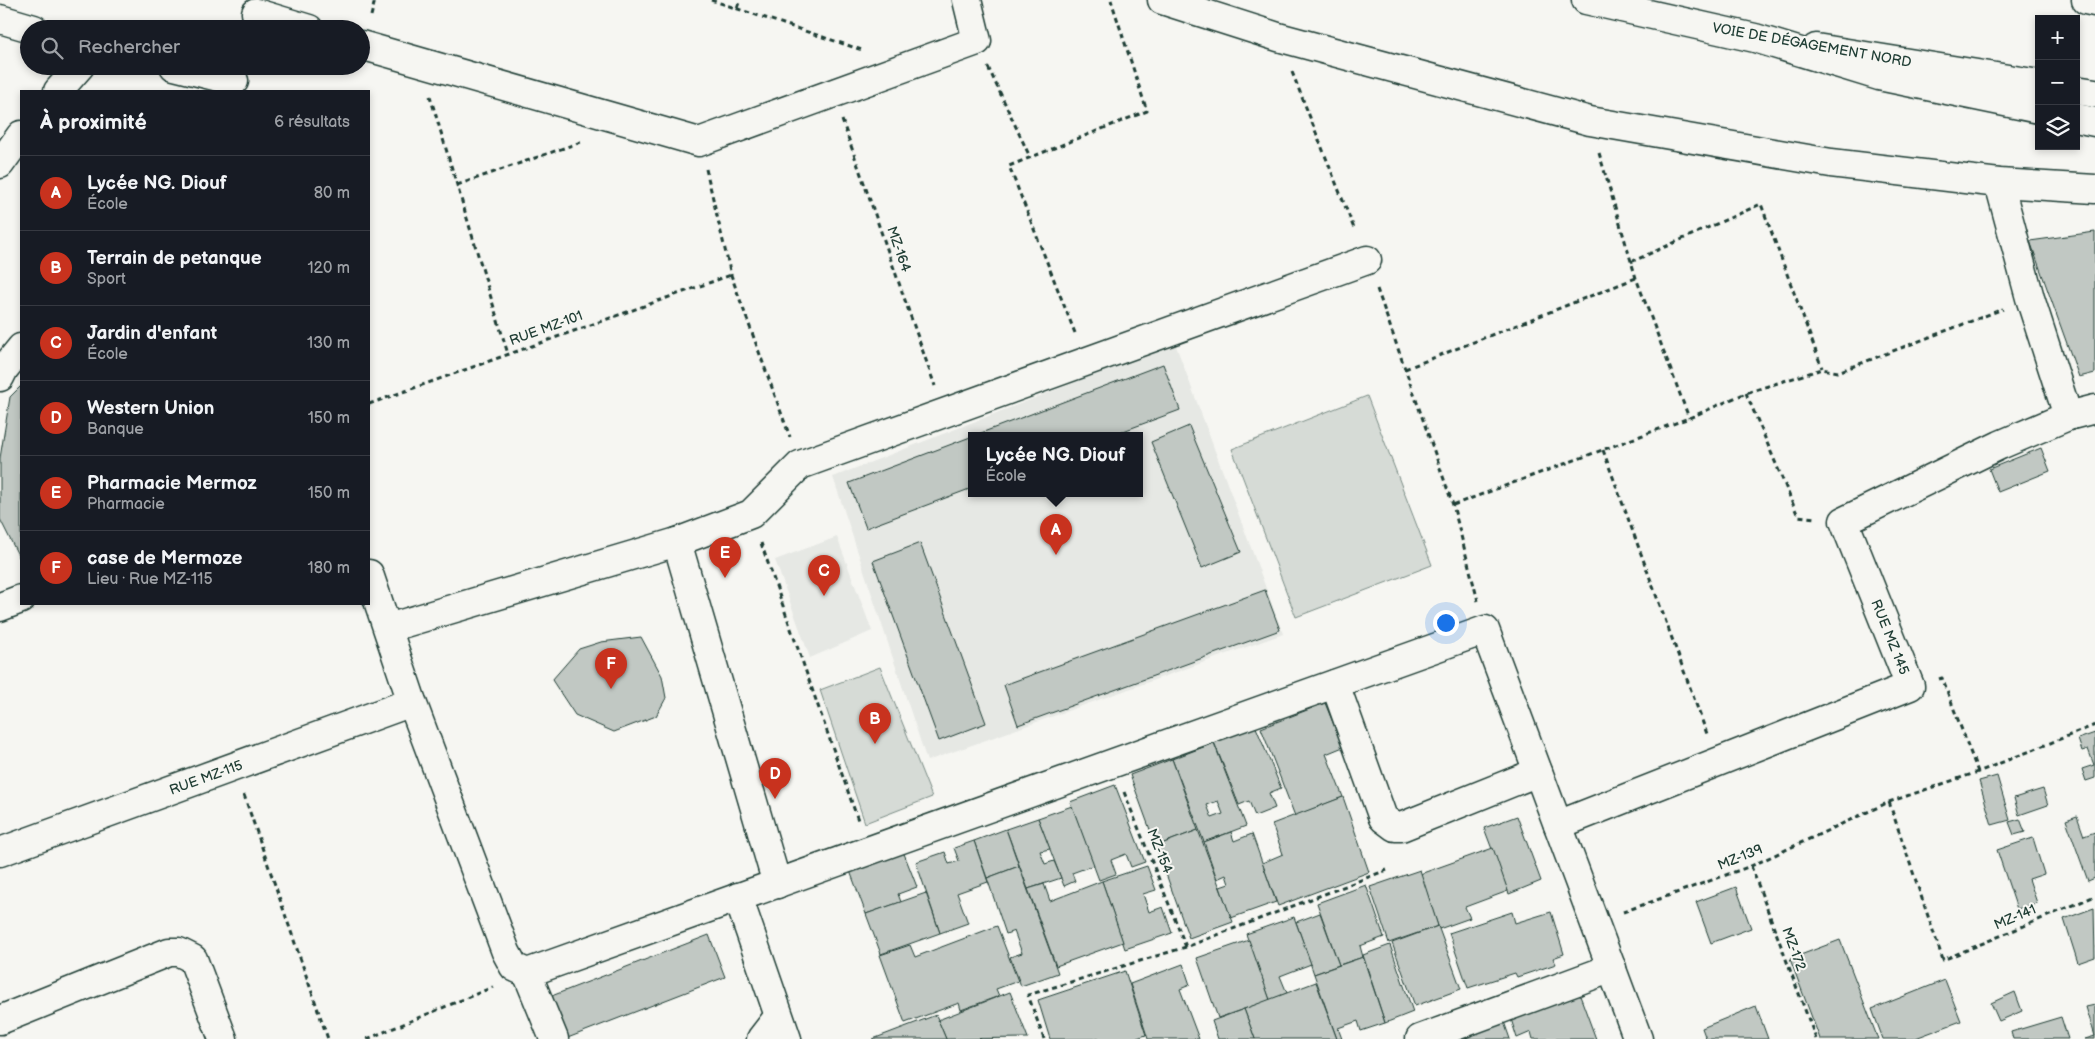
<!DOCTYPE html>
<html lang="fr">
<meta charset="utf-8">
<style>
:root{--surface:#171b24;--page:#242831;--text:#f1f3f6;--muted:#9ea1a6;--line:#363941;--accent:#c8321e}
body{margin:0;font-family:"Balsamiq Sans",sans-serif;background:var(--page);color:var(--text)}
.controls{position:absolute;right:15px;top:15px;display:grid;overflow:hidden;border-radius:0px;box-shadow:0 2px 8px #0003}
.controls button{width:45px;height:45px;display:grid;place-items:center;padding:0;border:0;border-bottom:1px solid var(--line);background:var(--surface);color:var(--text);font:25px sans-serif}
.you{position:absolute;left:1445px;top:622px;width:18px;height:18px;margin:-12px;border:4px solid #fff;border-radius:50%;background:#1a73e8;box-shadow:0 0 0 8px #1a73e833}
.badge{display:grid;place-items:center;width:32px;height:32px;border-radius:50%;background:var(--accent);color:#fff;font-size:16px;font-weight:700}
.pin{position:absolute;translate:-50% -41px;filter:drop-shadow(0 1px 2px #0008)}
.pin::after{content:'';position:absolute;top:26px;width:18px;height:15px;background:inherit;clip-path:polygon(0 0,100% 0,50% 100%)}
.popup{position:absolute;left:968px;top:432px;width:175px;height:65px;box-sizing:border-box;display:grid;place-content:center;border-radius:0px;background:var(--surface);filter:drop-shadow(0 1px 4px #0005);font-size:16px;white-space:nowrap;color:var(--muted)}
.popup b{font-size:19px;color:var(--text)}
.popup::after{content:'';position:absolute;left:50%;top:100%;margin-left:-10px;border:10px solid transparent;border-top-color:var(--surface)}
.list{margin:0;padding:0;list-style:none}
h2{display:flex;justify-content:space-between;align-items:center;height:65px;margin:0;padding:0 20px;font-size:21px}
h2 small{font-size:16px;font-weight:400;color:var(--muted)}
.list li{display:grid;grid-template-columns:32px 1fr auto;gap:15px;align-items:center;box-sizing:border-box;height:75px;padding:0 20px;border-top:1px solid var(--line)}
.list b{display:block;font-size:19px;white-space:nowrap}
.list p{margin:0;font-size:16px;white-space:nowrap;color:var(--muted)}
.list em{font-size:16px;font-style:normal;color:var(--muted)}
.icon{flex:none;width:28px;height:28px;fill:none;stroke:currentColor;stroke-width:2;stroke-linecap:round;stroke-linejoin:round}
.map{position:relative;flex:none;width:2095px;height:1039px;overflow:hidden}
.search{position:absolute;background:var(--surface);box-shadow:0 2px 8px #0003;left:20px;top:20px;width:350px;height:55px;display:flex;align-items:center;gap:12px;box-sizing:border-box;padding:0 18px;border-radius:28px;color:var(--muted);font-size:19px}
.panel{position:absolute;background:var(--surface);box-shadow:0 2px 8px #0003;left:20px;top:90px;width:350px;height:515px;border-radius:0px}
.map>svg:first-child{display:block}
.built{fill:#e6e8e4;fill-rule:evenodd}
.green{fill:#d6dbd6;stroke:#7a8c85}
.building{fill:#c1c8c3;stroke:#1f3d34;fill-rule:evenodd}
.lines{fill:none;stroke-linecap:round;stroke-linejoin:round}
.minor-casing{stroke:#1f3d34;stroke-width:31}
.major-casing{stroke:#1f3d34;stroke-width:31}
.highway-casing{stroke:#1f3d34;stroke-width:31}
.path{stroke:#1f3d34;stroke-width:3;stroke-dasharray:5 4;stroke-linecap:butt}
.minor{stroke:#f6f6f2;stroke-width:28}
.major{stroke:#f6f6f2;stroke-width:28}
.highway{stroke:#f6f6f2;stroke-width:28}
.labels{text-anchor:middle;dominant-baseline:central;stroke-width:4;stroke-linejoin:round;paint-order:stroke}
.street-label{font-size:14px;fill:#1f3d34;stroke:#f6f6f2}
</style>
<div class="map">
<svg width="2095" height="1039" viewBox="0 0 2095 1039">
<rect width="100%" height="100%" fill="#f6f6f2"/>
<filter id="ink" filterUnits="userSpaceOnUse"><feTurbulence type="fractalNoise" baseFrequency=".02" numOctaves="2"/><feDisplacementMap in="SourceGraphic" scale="10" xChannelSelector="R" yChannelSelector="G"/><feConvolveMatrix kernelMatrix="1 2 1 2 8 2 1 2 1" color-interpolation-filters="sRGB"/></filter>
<g filter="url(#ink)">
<g class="built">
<path d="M1175,343L1283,634L927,761L833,477ZM972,436H1140V494H972Z"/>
<path d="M837,537L872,631L810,658L775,560Z"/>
</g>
<g class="green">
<path d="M1367,396L1432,565L1296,617L1232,449Z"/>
<path d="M880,667L932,797L865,823L820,690Z"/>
</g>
<g class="building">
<path d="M2095,232V373L2079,377L2030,241Z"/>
<path d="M1163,364L1180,410L1110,436H972V488L866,528L849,483Z"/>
<path d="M21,386V561L0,519V458L10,397Z"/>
<path d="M1189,426L1241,552L1202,568L1151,442Z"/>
<path d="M2041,448L2050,471L1998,492L1989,469Z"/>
<path d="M920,543L986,723L939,741L873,561Z"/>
<path d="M1265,590L1280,630L1018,725L1004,685Z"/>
<path d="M641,637L662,676L666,698L656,716L614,732L575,715L552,680L579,649L601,642Z"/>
<path d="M1325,703L1343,747L1326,754L1343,797L1295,816L1261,728Z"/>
<path d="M1253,720L1281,788L1269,793L1275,808L1255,816L1249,801L1239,805L1212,737Z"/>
<path d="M2095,733V778L2086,781L2082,769L2094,765L2088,749L2082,751L2078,739Z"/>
<path d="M1214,743L1246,826L1204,842L1172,759ZM1218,801L1223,814L1212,818L1207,805Z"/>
<path d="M1172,759L1198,830L1156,846L1130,775Z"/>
<path d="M1997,776L2010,820L1992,825L1979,781Z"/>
<path d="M1115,785L1145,862L1131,867L1126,854L1111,860L1116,874L1099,880L1070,802Z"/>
<path d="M2043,789L2048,805L2019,815L2014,798Z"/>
<path d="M1343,797L1369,872L1278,906L1262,863L1283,854L1272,824Z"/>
<path d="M1072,806L1094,865L1072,873L1075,881L1064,886L1038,818Z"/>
<path d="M1517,816L1541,881L1509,894L1484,828Z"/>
<path d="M2077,816L2084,836L2095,832V878L2088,881L2066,820Z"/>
<path d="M1038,818L1050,849L1040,851L1045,864L1054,861L1061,878L1028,889L1006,829Z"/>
<path d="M2020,819L2025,832L2014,835L2009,822Z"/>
<path d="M1006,829L1019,866L987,878L974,841Z"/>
<path d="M1198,830L1233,922L1189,938L1156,846Z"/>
<path d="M1231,832L1234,841L1252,834L1276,902L1231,918L1220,887L1229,884L1226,875L1217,879L1204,842Z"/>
<path d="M2033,838L2044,874L2029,879L2037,903L2017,909L1997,850Z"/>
<path d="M974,841L988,882L957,893L968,923L940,933L916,862L945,852L949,864L959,861L954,848Z"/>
<path d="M1493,848L1508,891L1465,907L1470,918L1439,929L1420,874Z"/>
<path d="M903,851L917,887L898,894L901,902L866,914L850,871Z"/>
<path d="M1019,866L1058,973L1021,986L1010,957L1022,953L1014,931L1006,934L987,878Z"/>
<path d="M1147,866L1156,890L1143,894L1149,912L1163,907L1172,933L1125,949L1102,881Z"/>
<path d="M1420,870L1438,926L1389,943L1370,887Z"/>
<path d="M1102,881L1123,942L1056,966L1028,889L1044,884L1050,901Z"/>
<path d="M1366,885L1384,937L1360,946L1363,957L1339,965L1317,903Z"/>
<path d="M1736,887L1751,928L1711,943L1696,902Z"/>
<path d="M926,893L940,933L881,954L866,914Z"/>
<path d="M2094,908L2095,957L2078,963L2064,919Z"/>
<path d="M1512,912L1515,923L1551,912L1564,954L1553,958L1556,964L1517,977L1515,973L1468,988L1449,933Z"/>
<path d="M1320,913L1339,965L1314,974L1296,922Z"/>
<path d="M1294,917L1311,964L1280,976L1287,993L1270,1000L1246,934Z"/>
<path d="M997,926L1018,981L996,989L999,996L961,1010L959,1003L905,1023L880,955L910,945L915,957Z"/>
<path d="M1438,926L1461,989L1415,1006L1392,943Z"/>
<path d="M709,935L725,977L565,1039L549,997Z"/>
<path d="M1249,940L1270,1000L1218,1018L1197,958Z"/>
<path d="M1840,940L1878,1039H1820L1790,959Z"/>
<path d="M1390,945L1413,1012L1385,1023L1363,955Z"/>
<path d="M1363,957L1385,1023L1361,1031L1358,1021L1338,1028L1342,1039H1337L1314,974Z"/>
<path d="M1183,964L1190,985L1180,989L1199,1039H1148L1130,984Z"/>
<path d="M1125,971L1146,1035L1134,1039H1050L1038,1000Z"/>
<path d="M1945,980L1961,1021L1913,1039H1883L1872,1009Z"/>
<path d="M1316,982L1337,1039H1255L1244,1009Z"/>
<path d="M1010,992L1028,1038L946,1039L938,1020Z"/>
<path d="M2015,992L2022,1011L1999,1021L1991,1003Z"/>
<path d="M1579,993L1596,1039H1533L1531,1032L1517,1038L1511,1019Z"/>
<path d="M2095,1005V1039H2085L2095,1036L2086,1007Z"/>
<path d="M1756,1006L1768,1039H1706L1702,1028Z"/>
<path d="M1244,1009L1255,1039H1218L1212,1021Z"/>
<path d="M936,1015L946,1039H873Z"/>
<path d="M1502,1016L1510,1039H1440Z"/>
<path d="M2061,1017L2068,1039H2013L2011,1032Z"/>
</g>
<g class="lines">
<defs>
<g id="minor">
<path d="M1162,0L1278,37L1590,121L1831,163L1999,183L2095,189"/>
<path d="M256,13L309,29"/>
<path d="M0,19L34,29"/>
<path d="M361,45L699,142L977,41L967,0"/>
<path d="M174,66L234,81"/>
<path d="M58,91L80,66"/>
<path d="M0,164L21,135"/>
<path d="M1999,183L2030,298L2068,416"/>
<path d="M0,377L4,369L21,348"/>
<path d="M677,542L777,884"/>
<path d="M369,574L412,702L506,952L514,967L527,973L1485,630L1638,1039"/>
<path d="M0,607L21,599"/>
<path d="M388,628L677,542L751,514L800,465L1367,260"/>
<path d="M1335,684L1383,818L1395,827H1401L1538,772"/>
<path d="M1558,825L1910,686L1844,521L2000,445L2068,416L2095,409"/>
<path id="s1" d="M0,852L412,702"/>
<path d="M738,897L787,1039"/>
<path d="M527,973L554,1039"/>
<path d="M0,1020L169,952H179L193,959L223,1039"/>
<path d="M761,1039L778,1017"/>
<path d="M1420,1039L1612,968"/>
</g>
<g id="major">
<path d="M2086,0L2095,2"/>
<path d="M1816,48L2039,84"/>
<path d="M2076,90L2095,93"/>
</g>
<g id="highway">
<path d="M1586,0L1755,38L1879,76L2039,109"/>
<path d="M2076,118L2095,122"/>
</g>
</defs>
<use href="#minor" class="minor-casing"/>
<use href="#major" class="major-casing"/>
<use href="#highway" class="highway-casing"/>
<g class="path">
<path d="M711,0L862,50"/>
<path d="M737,8L740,0"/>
<path d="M371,16L375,0"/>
<path d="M988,67L1030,157"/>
<path d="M1292,72L1355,231"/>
<path d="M430,96L508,354"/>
<path d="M842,120L935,386"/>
<path d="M1599,153L1636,278L1689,418"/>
<path d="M706,169L731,275L790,437"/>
<path d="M457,185L584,141"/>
<path d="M1631,262L1761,204L1822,368"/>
<path d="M1377,289L1453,505L1478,601"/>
<path d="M1075,333L1009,166L1147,111L1111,0"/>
<path d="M1405,369L1636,278"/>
<path d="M1746,393L1798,516L1816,518"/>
<path d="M369,404L731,275"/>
<path d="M1603,450L1707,734"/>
<path d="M1453,505L1689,418L1746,393L1822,369L1838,372L2003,309"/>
<path d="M761,543L859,823"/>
<path d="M1939,679L1942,678L1978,772"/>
<path d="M1124,792L1186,947"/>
<path d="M244,795L328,1039"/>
<path d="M1889,802L1943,960L2095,896"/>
<path d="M1751,866L1816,1039"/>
<path d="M1623,912L1751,866L1889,802L1978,772L2095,725"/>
<path d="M367,1039L493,987"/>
<path d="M1044,1039L1028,995L1186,947L1387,870"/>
</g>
<use href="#minor" class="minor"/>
<use href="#major" class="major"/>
<use href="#highway" class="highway"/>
</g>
</g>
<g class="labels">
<g class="street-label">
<text transform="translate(1812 45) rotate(10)">VOIE DE DÉGAGEMENT NORD</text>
<text transform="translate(899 249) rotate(71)">MZ-164</text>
<text transform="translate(546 328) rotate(-20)">RUE MZ-101</text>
<text transform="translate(1890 637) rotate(68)">RUE MZ 145</text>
<text stroke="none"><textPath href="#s1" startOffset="219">RUE MZ-115</textPath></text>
<text transform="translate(1160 851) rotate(68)">MZ-154</text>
<text transform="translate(1740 857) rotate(-22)">MZ-139</text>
<text transform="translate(2015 917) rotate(-23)">MZ-141</text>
<text transform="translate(1794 949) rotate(70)">MZ-172</text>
</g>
</g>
</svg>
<div class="controls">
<button>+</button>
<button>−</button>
<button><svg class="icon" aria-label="layers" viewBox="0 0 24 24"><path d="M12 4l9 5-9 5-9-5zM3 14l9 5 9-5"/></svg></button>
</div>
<div class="you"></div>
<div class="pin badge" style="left:1056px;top:555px">A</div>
<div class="popup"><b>Lycée NG. Diouf</b>École</div>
<div class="pin badge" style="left:875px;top:744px">B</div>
<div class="pin badge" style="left:824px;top:596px">C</div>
<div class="pin badge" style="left:775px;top:799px">D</div>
<div class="pin badge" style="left:725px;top:578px">E</div>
<div class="pin badge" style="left:611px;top:689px">F</div>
<div class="search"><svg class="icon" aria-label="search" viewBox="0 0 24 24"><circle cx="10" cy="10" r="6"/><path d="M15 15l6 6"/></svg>Rechercher</div>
<section class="panel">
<h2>À proximité<small>6 résultats</small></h2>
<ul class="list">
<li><span class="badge">A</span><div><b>Lycée NG. Diouf</b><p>École</p></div><em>80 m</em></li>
<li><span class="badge">B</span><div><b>Terrain de petanque</b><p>Sport</p></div><em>120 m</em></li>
<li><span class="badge">C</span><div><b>Jardin d'enfant</b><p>École</p></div><em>130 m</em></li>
<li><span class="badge">D</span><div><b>Western Union</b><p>Banque</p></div><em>150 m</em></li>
<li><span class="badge">E</span><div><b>Pharmacie Mermoz</b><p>Pharmacie</p></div><em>150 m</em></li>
<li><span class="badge">F</span><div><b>case de Mermoze</b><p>Lieu · Rue MZ-115</p></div><em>180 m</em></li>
</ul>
</section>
</div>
